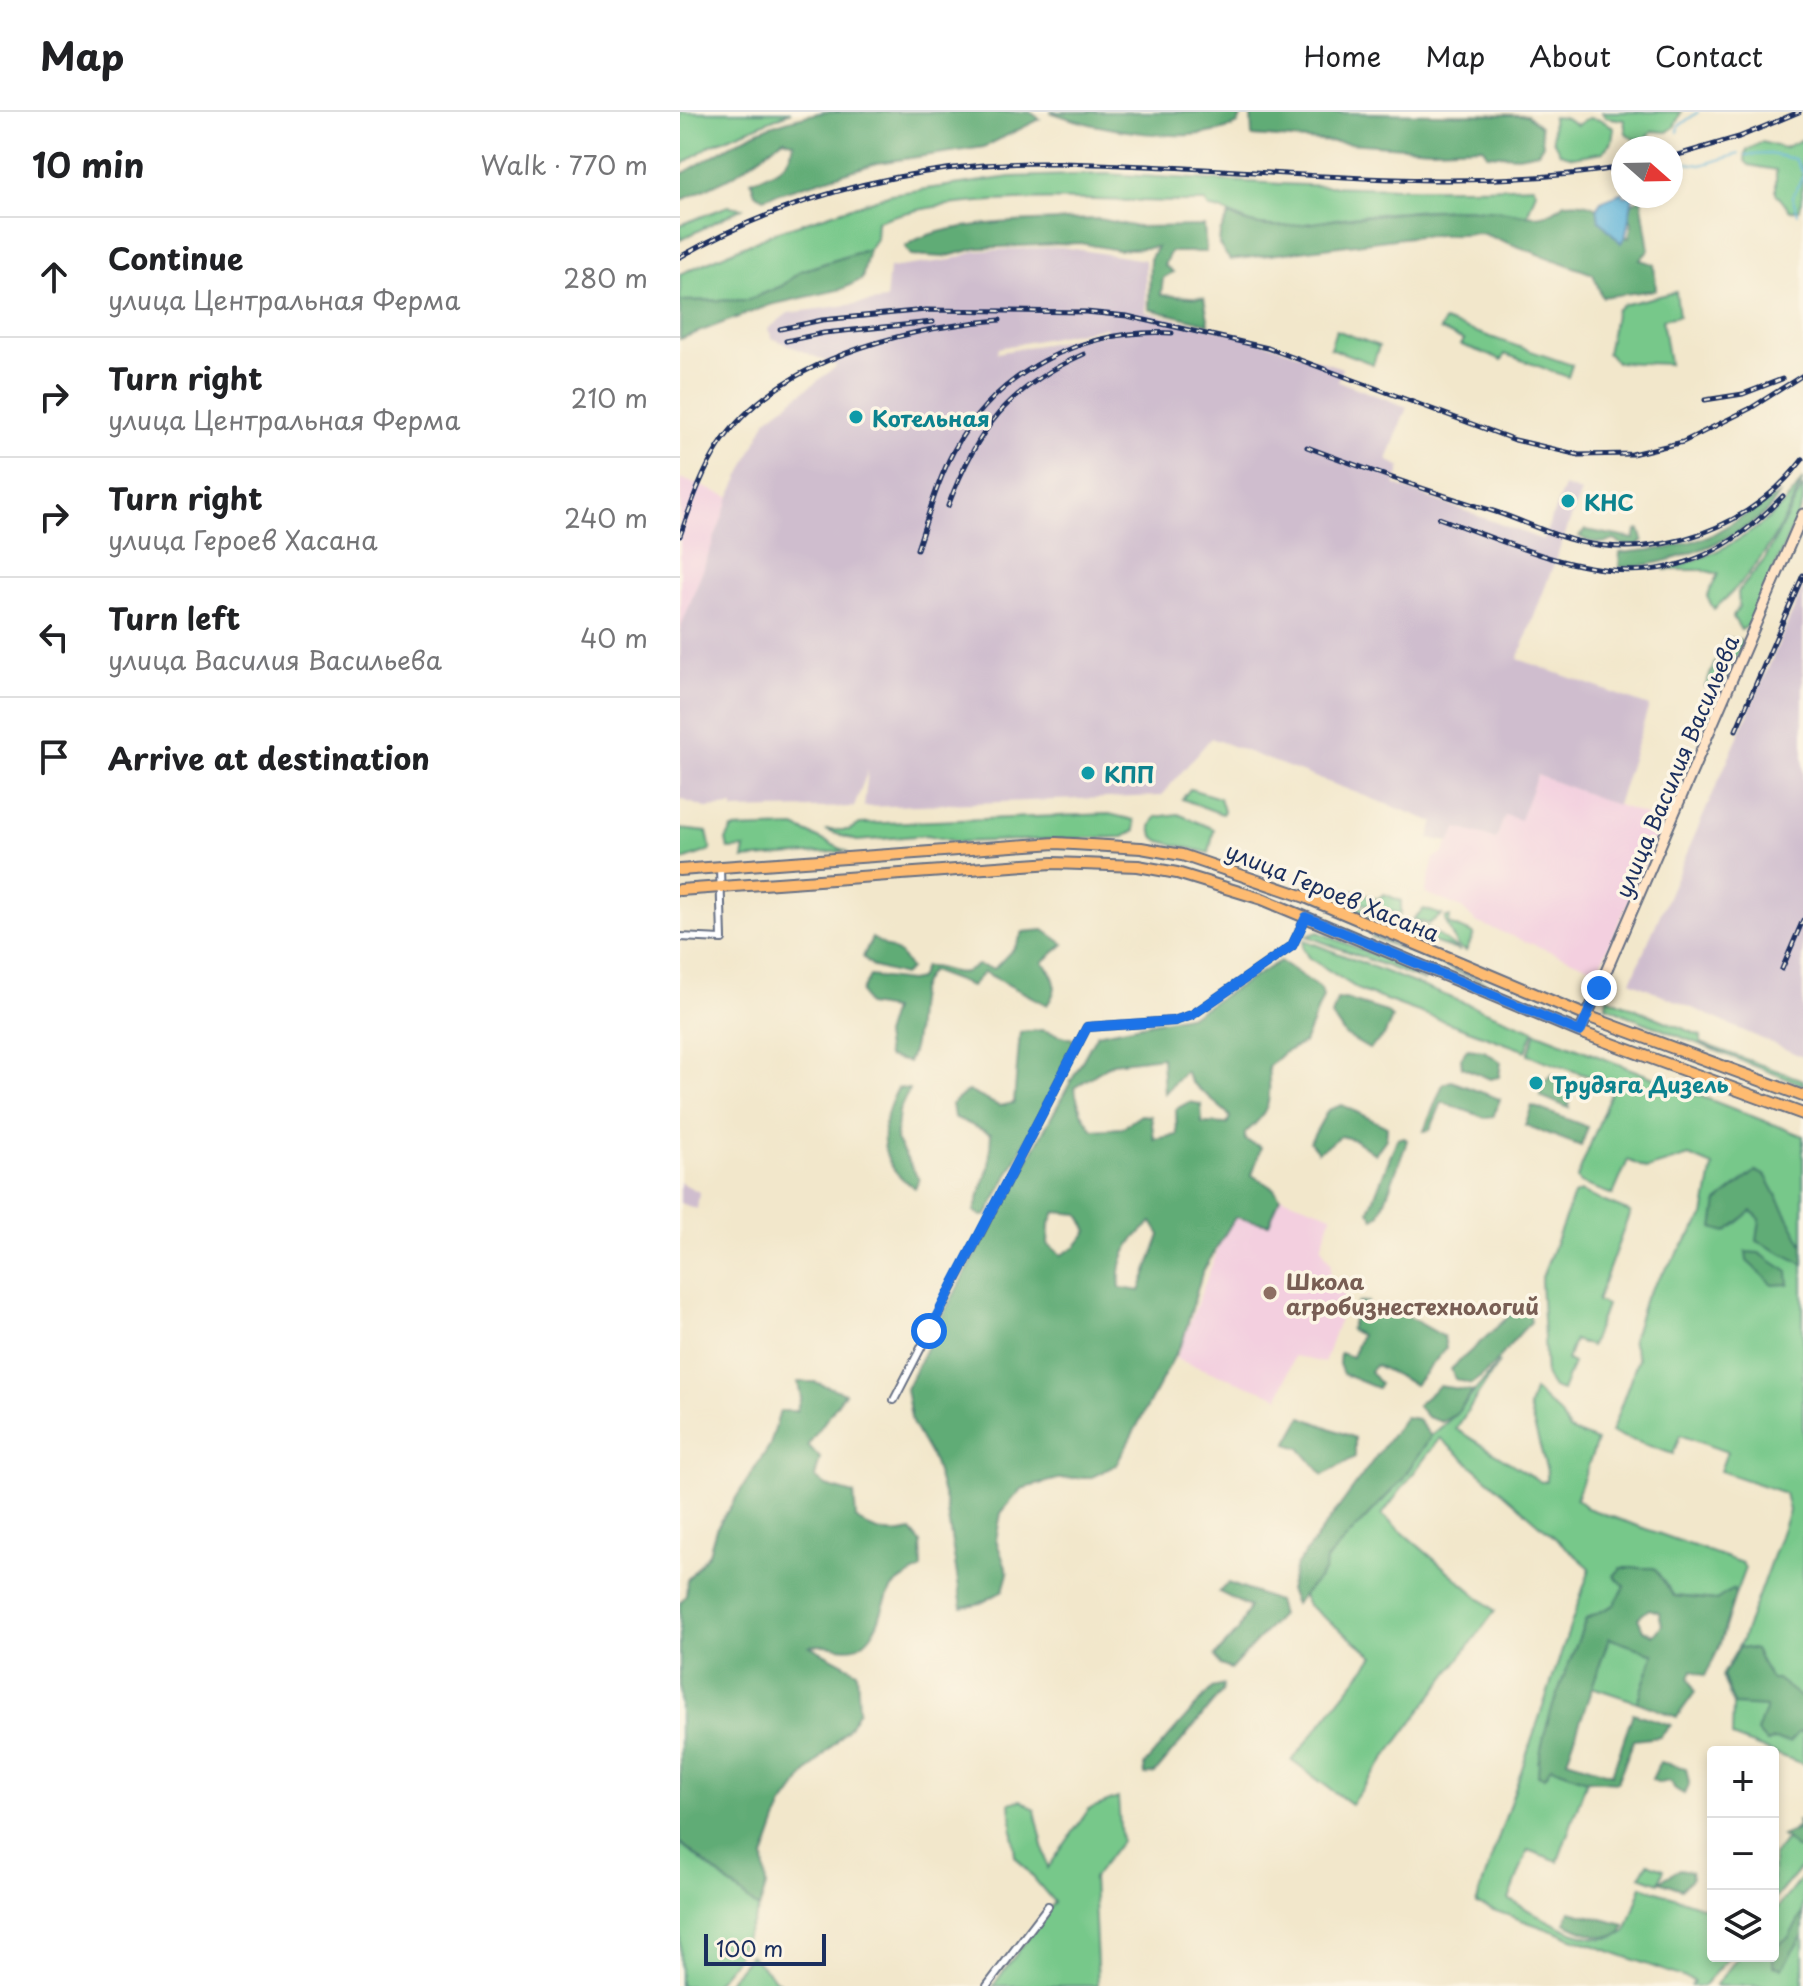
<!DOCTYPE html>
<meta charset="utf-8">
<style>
:root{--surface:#fff;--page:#f2f2f2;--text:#202124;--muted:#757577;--line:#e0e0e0}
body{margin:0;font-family:"Playpen Sans",sans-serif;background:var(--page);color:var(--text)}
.controls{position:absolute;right:24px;bottom:24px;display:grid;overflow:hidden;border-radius:8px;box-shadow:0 4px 12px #0003}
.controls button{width:72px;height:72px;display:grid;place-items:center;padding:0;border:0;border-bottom:2px solid var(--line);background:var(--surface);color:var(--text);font:40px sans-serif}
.compass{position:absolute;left:931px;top:24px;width:72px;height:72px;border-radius:50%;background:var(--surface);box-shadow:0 4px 12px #0003;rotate:110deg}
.scale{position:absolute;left:24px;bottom:20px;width:122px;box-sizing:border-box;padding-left:8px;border:4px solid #1b2f5e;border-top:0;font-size:22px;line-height:28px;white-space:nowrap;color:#1b2f5e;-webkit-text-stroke:6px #fcf5e5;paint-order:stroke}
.stop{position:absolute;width:24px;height:24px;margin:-18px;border:6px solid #1a73e8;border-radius:50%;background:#fff}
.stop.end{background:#1a73e8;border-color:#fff;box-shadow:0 2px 8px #0008}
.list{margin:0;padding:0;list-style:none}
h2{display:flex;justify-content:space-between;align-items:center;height:104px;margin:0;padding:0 32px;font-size:34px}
h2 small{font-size:26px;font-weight:400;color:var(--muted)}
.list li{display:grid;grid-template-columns:52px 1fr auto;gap:24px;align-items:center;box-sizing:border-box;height:120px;padding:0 32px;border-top:2px solid var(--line)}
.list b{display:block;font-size:30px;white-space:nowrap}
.list p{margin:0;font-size:26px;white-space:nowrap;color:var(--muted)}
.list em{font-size:26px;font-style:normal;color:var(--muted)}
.icon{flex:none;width:44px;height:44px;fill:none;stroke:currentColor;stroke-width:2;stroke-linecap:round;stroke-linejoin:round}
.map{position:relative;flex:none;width:1123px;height:1874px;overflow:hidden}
header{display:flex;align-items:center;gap:48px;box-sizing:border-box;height:112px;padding:0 40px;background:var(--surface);border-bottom:2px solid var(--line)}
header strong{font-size:38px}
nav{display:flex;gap:44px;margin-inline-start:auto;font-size:28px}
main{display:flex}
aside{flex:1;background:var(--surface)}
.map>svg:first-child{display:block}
.built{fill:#f3cfdf}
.industrial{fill:#cfbdce;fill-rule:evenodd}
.green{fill:#77c88a;stroke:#497c74;stroke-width:2}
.forest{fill:#61ac76;stroke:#3e6e6a;stroke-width:2;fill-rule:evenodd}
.water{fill:#5cb2d9;stroke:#3c709c;stroke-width:2}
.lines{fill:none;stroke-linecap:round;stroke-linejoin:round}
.stream{stroke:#5cb2d9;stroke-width:2}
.street-casing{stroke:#666f84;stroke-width:10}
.secondary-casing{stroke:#666f84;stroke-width:13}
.primary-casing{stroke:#666f84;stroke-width:14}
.street{stroke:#fff;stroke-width:6}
.secondary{stroke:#ffe4c6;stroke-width:9}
.primary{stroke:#febb71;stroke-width:10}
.rail-casing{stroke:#1b2f5e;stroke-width:5}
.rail{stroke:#fcf5e5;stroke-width:2;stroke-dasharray:6;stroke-linecap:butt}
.route{stroke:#1a73e8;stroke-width:10}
.culture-dot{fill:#0f9aa8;stroke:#fcf5e5;stroke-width:3}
.education-dot{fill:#8d6e63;stroke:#fcf5e5;stroke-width:3}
.labels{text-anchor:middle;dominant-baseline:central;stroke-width:7;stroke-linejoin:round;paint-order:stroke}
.culture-label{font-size:22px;font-weight:bold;fill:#0d838f;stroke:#fcf5e5;text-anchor:start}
.street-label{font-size:22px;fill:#1b2f5e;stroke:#fcf5e5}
.education-label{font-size:22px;font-weight:bold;fill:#785e54;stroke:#fcf5e5;text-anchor:start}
</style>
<header>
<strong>Map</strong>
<nav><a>Home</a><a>Map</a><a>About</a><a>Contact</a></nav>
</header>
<main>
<aside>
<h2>10 min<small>Walk · 770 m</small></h2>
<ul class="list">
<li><svg class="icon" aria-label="ahead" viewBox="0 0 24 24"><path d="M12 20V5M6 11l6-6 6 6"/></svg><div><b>Continue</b><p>улица Центральная Ферма</p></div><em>280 m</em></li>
<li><svg class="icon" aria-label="right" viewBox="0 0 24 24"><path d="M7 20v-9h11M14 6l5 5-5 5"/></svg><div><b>Turn right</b><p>улица Центральная Ферма</p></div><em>210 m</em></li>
<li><svg class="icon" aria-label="right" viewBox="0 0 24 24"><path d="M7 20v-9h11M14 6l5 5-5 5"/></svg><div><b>Turn right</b><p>улица Героев Хасана</p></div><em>240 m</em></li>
<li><svg class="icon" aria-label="left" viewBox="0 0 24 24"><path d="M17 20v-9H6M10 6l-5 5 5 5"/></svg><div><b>Turn left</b><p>улица Василия Васильева</p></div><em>40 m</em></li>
<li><svg class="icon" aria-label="arrive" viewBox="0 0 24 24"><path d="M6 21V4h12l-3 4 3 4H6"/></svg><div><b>Arrive at destination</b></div></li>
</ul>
</aside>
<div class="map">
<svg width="1123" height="1874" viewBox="0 0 1123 1874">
<rect width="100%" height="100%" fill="#fcf5e5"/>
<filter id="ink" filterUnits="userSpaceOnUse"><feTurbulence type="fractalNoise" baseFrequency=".0125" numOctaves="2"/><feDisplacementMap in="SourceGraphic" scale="16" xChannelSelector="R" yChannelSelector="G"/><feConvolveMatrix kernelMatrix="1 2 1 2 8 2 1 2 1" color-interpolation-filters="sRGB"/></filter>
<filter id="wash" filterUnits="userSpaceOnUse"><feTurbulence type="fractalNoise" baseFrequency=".006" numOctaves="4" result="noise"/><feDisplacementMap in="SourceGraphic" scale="32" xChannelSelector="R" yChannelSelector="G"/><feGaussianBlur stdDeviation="1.8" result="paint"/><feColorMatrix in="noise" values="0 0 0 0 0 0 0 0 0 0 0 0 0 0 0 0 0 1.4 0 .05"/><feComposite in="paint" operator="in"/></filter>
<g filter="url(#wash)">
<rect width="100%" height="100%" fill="#f2e7cb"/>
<g class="built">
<path d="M0,366L50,385L0,518Z"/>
<path d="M857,663L984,710L918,858L796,810L782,796L745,781L754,746L763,742L777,715L816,727L825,703L840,707Z"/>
<path d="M563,1071L652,1103L641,1135L651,1152L649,1177L668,1184L644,1251L614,1244L599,1285L496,1247Z"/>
</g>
<g class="industrial">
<path d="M382,135L465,148L466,200L564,224L662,256L658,269L727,295L707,348L721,355L715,373L863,428L884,374L901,380L838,547L969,594L937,693L857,663L840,708L825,703L816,727L778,716L769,730L749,726L754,710L531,626L481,684L184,695L188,658L174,695L53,698V694L26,696L0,687V518L50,385L87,307L157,254L92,226L88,217L108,201L206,188L209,156L271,148L296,139ZM426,215L427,220L317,241L318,236Z"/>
<path d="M1123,476V945L951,869Z"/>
<path d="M0,1070L19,1080L17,1097L0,1091Z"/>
</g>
<g class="green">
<path d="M0,0H111L31,33L0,54Z"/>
<path d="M922,0H1001L994,15L987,20L973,19L966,26L953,27L946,21L944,8L925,5Z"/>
<path d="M872,5L885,6L897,13L908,6L921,8L934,16L932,29L923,40L893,45L880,41L873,28Z"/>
<path d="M1123,27L1122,89L1119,98L1110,99L1096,81V58L1069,53L1065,49L1066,39L1082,30L1104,36Z"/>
<path d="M426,62C568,70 710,81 853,74L856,79L847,104C795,92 724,99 670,105C646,108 622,115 598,116C570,117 543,94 529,96L525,90C424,91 291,76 197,109L196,127L189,137L121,159L102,174L68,188L0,189V162L96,120L211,82L330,65Z"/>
<path d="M48,94L62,96L0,128V113Z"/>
<path d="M996,180L999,204L982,207L989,252L936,250L927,241L936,198L942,193Z"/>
<path d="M764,209L892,253L888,265L825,242L822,248L781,233L784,228L760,218Z"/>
<path d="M656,218L699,234L693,252L650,236Z"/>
<path d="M1123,367C1102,417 1076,462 1034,497L1027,485L1038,462L1022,458H984C1038,444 1094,414 1123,367Z"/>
<path d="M1123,374V391L1070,512L1061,518L1053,505L1059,494L1058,480L1085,447Z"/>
<path d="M1045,526L1061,528V533L1043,575L1036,578L1025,575Z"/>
<path d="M510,677L540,686L544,699L542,702L502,687Z"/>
<path d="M429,702L454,708L455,719L443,725L278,730L247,723L177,729L145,718H169L180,712Z"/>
<path d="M498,702L534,717L529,741L480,729L473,724L471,714L476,705Z"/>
<path d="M115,715L166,739L63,747L65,736L48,737L46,728L52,717Z"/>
<path d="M0,717L27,720L31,738L0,749Z"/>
<path d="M674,779L697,787L704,782L721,789V802L648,782Z"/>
<path d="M661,790L719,805L713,811H704L660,793Z"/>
<path d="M744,797L762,803L748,812L733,807Z"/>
<path d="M766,805H770L769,812L794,822L786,839L777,834L765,808Z"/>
<path d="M733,810L748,816L780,839L738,825Z"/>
<path d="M638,820L714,851L745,869L627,824Z"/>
<path d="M693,824L866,895L867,896L692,825Z"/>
<path d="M624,828L854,918L846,939L681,879L628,845L623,836Z"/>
<path d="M927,885L1021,924V931L1123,968V973L953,906L926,894Z"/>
<path d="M856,920L1123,1024V1652L1052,1625L1053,1593L1042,1564L1062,1528L1109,1399L1105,1381L1040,1359L1047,1340L1000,1323L993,1342L931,1321L958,1247L952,1229L965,1186L1024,1104L1033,1054L1009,1044L967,1057L948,1048L933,1083L900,1071L897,1066L934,973L848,943Z"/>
<path d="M900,1080L950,1100L917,1189L926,1193L911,1234L894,1228L887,1248L893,1251L882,1279L873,1276L866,1265L861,1168L894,1083Z"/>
<path d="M819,1250L776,1317L861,1370L867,1369V1359L849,1296L854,1278L880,1302L889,1318L917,1329L896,1387L907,1396L1062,1451L1065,1456L1055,1483L1053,1478L1036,1488L994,1484L974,1456H941L934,1464L946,1474L935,1493L906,1507L858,1650L907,1668L878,1749L848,1738L829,1788C862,1803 910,1841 946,1820L962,1774L1033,1798V1844H1050L1023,1874H1011L1014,1869L796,1792L910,1456L760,1326L702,1403L815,1499L671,1692L612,1649L694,1544L628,1493L622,1482L646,1448L721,1369L751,1324L776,1302Z"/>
<path d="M929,1526L974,1542L957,1590L912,1575Z"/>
<path d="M438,1686L441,1729L413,1766L418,1874H313L374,1790L335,1744L330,1691L341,1688L355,1698L368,1756L409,1697Z"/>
<path d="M1123,1707V1753L1093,1789V1743Z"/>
<path d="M0,1731L79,1797L54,1849L33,1874H0Z"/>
<path d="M968,1751L984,1757L979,1771L960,1764Z"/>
<path d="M1123,1764V1874H1035L1059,1844H1093V1802Z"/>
<path d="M70,1843L103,1874H45Z"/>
</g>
<g class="forest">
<path d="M145,0H350L360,7L304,35L197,51L83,86L75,81L71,69C93,61 109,56 114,31L104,27L53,64L0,89V63C56,31 79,11 145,0Z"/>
<path d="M370,0H563L558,12C512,35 418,18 370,0Z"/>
<path d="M571,0L847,3L860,14L863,32L858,40L838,44L807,42L803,35L751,37L572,24Z"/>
<path d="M961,86L969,138L960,148L974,152L976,178L922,185L913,162L801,121L738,124L550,148L539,133L540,121L549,103C591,125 630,109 675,105C718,101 767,95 810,98C838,99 862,114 884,91C930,87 919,111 949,126L952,111L944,97Z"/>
<path d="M419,107L457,115L524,114L526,140H490L484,153L493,160L483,166L481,183L524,186L529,212L469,197L470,147L477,135L438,138L400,131L298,136L264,145L231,143L225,135C256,107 374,109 419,107Z"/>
<path d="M189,137L182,167L162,177L90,193L0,227V189L68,188L102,174L121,159Z"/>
<path d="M1099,383C1080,423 982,457 939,455L940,441L988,436L1028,425Z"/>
<path d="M906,418L954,427L956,419L960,418L963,428L958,433H943L934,428C925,433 907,431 899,424Z"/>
<path d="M364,818L384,832L363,850C376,866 380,875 367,893L304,860L291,874L251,859C228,883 243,921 228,950L207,945L204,923L212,897L187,893L181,880L190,864L229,869L239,867L244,855C265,853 279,870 297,853L314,857L335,835L343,820Z"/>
<path d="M192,826L220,842L230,857L223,863L194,855L183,845Z"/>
<path d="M600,849L641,877L643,885L624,931L603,941L588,955C591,988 591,1000 565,1021V1028L581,1035L572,1063L594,1077L600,1086L589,1112L555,1105L522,1161L503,1228L436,1353L412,1365L378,1367L341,1377L321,1401L316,1428L328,1461L323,1479L301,1491L282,1495L266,1393L254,1350L232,1311L226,1277L260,1208L417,922L512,903ZM482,945L484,982L505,959L511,970L546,1000L550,1005L547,1012L522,1011L521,992L509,990L496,997L497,1023L474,1027L471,1004L461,1003L442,1016L413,1018L401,1000L394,976L433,951ZM375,1100L399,1102L408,1119L396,1134L381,1143L368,1132L369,1113ZM472,1110L480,1123L460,1179L440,1176C437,1146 449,1129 472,1110Z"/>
<path d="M665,887L707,900L712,906L704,924L689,937L665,923L652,904L657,888Z"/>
<path d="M362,918L393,927L394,936L307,1103L302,1104L294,1099L309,1055L311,1022L274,1005L272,992L288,979L319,994L334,991L340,920Z"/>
<path d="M787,937L804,939L821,950L819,965L810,967L782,955L781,946Z"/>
<path d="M872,962L891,973L889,996L860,984L864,970Z"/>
<path d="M771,969L820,987L813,1005L806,1006L762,990L750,1018L744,1019L763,972Z"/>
<path d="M218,976L229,977L219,999L216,1028L239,1067L235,1076C195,1052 198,1014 218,976Z"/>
<path d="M662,993L707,1015L706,1027L695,1042L675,1028L661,1024L638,1040L630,1030L648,998Z"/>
<path d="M852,994L908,1015L901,1034L845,1013Z"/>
<path d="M723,1025L727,1028L725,1035L700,1102L694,1107L689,1099L717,1027Z"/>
<path d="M1076,1059L1086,1064L1123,1133V1152L1077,1129L1080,1107L1072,1099L1046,1120L1033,1116L1037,1090Z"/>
<path d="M1066,1140L1079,1141L1108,1160L1109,1172L1093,1173L1067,1149Z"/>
<path d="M688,1190L686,1202L695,1197L713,1196L764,1225L766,1236L735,1273L696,1253L690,1259L700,1272L697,1276L663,1262L659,1252L660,1241L672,1245L681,1223L670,1218L678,1191Z"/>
<path d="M839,1195L849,1197L851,1210C829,1230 817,1255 791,1272L775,1267L771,1257Z"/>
<path d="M118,1270H135L165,1281L128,1333L140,1346L135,1365L146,1374L174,1382L176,1406C191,1420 211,1425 231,1419L241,1431L242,1457C233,1462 216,1469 211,1478C199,1497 201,1520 180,1533C167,1541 145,1529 130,1534L177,1559L179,1598L168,1617L125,1663L102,1695L84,1746L86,1775L79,1797L0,1730V1491L6,1483L7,1468L29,1441L36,1417L90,1333L100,1299H116L121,1286Z"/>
<path d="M759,1274L793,1279L776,1302L762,1310L747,1305L737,1293Z"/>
<path d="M622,1305L675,1326V1345L643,1363L620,1336L607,1332Z"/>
<path d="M725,1305L737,1307L751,1324L721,1369L646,1448L645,1459L615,1492L609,1478L616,1454Z"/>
<path d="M941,1456H974L994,1484L1036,1488L1053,1477L1055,1483L1038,1538L1025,1564L1012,1558L1009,1566L1015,1580L997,1605L957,1590L974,1542L929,1526L887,1648L932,1662L953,1601L991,1613L980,1625L954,1628L937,1670L907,1668L871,1655L864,1665L858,1663C859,1616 890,1552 906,1507L934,1493L945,1474L934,1464ZM969,1497L979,1500L982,1513L974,1523L963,1518L958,1506Z"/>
<path d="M548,1471L597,1489L601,1503L551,1557L540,1553L535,1544L558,1519L569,1495L539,1480Z"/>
<path d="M1060,1535L1075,1538L1091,1567H1097L1123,1587V1621L1120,1619L1110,1630L1094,1628L1087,1631L1077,1620L1086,1595L1054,1593L1043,1563Z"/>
<path d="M543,1573L542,1580L475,1661L465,1663L464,1653L532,1576Z"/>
<path d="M980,1650L1006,1656L1009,1671L1004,1682L995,1677L990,1669L979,1671L972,1667Z"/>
<path d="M1117,1709H1123V1737L1116,1736L1102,1724L1119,1717Z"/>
<path d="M1000,1757L1011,1759L1012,1766L1001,1777L980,1769Z"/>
<path d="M890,1799L945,1813L942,1822C923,1829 901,1819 885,1811Z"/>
<path d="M1123,1801V1823L1102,1856L1093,1854V1836L1109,1825Z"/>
</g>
<path class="water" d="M943,80V84H953L946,123L941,131L919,108L917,95L921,89Z"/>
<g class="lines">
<g class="stream">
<path d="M998,20L999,14L1018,0"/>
<path d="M1066,43L1090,42L1115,47L1123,61"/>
<path d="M991,59L1007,51L1021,53L1059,42"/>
<path d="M1118,102L1112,85L1123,64"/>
</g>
</g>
</g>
<g filter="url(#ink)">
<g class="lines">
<defs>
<g id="street">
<path d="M0,825L42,827L40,755"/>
<path d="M214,1288L407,915L494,909L512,903L612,834L626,805"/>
<path d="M307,1874L368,1794"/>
</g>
<path id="secondary" d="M900,920L1123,402"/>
<g id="primary">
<path d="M0,758L376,731L461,736L502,743L625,785L907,904L1123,984"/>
<path d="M0,778L373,751L458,754L497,761L582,787L900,920L1123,1002"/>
</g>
</defs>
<use href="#street" class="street-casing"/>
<use href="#secondary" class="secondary-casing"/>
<use href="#primary" class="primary-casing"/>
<use href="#street" class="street"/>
<use href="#secondary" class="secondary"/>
<use href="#primary" class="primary"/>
<defs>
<g id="rail">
<path d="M991,45L1059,25L1119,0"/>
<path d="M0,145C93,92 198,62 304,53C358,49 413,52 467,54C624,61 787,81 943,55"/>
<path d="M100,217L142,208L246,198L406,200L447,204L588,236L835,328L899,343L952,342L1003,330L1071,296L1123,263"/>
<path d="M106,229L144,221L253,210"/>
<path d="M1025,288L1063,282L1102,267"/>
<path d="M627,335C690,359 752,380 816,400C843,409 869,422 896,429C981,449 1070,416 1123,347"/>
<path d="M268,394C297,317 328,276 404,242"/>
<path d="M759,406C890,455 990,504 1103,384"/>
<path d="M0,424C11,393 21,362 39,334C95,248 223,216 320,208"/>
<path d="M237,437C248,405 257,370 273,340C316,259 402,216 492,221"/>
<path d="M1056,618L1123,463"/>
<path d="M1102,857L1123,808"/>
</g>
</defs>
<use href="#rail" class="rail-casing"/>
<use href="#rail" class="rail"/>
</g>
</g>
<g class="lines" filter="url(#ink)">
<path class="route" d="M249,1219L407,915L494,909L512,903L612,834L626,805L900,920L919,876"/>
</g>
<g class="culture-dot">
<circle cx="176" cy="305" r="8"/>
<circle cx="888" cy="389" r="8"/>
<circle cx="408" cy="661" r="8"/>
<circle cx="856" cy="971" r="8"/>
</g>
<circle class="education-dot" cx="590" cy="1181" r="8"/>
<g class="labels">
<g class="culture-label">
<text x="192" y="305">Котельная</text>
<text x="904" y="389">КНС</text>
<text x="424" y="661">КПП</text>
<text x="872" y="971">Трудяга Дизель</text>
</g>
<g class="street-label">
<text transform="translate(996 654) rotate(-67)">улица Василия Васильева</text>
<text transform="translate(653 779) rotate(22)">улица Героев Хасана</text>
</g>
<g class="education-label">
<text x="606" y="1168">Школа<tspan x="606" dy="25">агробизнестехнологий</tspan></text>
</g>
</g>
</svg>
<div class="controls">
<button>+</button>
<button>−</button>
<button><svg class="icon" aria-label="layers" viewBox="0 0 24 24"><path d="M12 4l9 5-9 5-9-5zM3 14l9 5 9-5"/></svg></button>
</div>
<svg class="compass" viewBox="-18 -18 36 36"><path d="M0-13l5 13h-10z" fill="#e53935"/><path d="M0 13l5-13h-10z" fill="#757577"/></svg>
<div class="scale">100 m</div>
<div class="stop" style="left:249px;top:1219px"></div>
<div class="stop end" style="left:919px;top:876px"></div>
</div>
</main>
